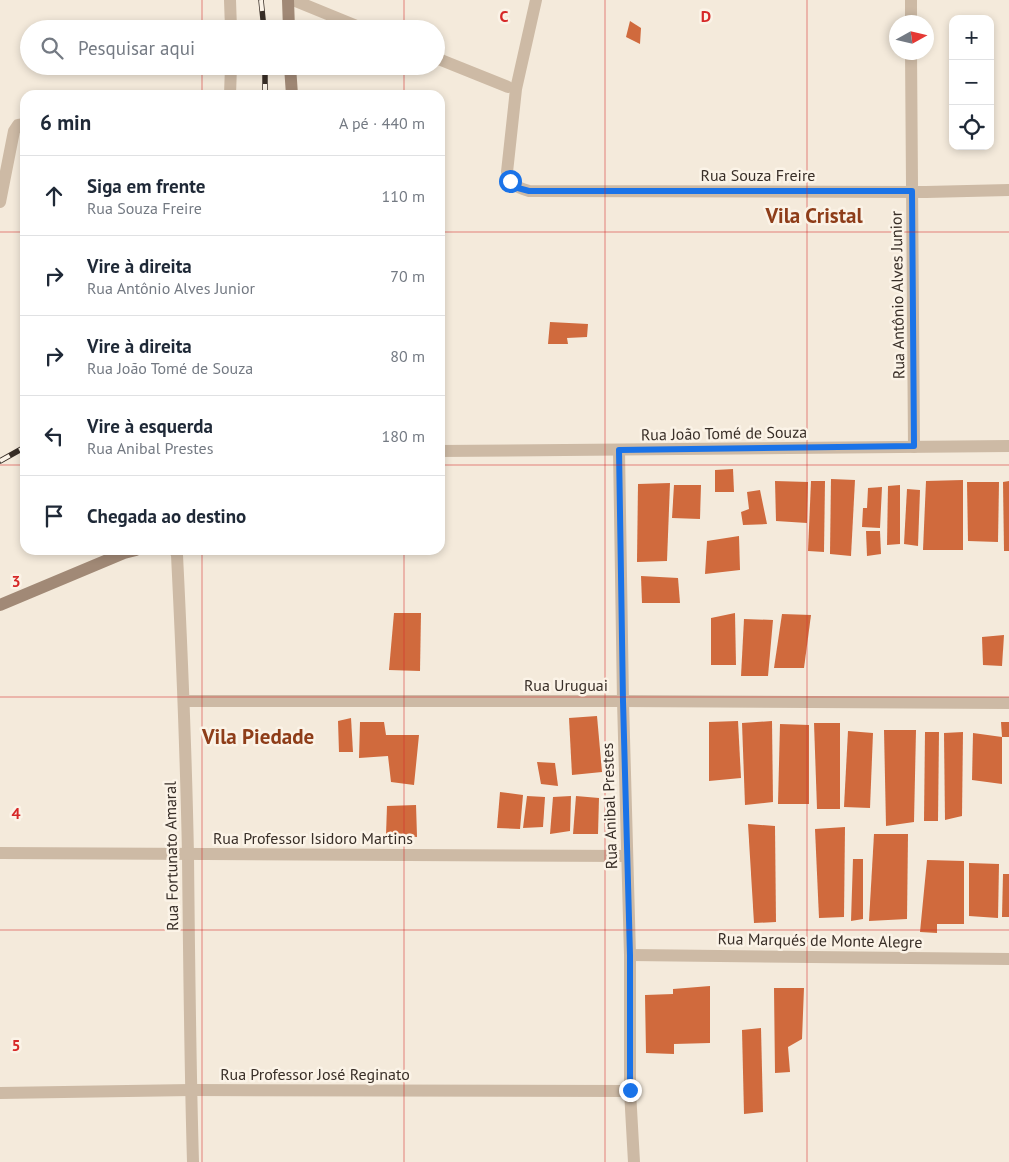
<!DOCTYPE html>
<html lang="pt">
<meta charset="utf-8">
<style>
:root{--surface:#fff;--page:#f2f2f3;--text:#1f2937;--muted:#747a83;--line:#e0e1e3}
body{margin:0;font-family:"PT Sans",sans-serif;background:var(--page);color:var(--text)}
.controls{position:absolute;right:15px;top:15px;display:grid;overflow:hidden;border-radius:10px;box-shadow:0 2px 8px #0003}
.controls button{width:45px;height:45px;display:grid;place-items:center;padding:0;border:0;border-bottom:1px solid var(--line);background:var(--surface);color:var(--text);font:25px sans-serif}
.compass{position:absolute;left:889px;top:15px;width:45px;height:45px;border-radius:50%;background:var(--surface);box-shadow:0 2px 8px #0003;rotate:82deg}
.stop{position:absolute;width:15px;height:15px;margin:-11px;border:4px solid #1a73e8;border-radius:50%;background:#fff}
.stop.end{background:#1a73e8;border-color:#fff;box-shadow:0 1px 5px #0008}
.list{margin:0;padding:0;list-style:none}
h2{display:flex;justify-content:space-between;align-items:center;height:65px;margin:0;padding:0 20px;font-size:21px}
h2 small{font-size:16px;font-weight:400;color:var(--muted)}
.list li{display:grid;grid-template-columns:32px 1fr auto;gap:15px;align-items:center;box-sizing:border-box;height:80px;padding:0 20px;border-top:1px solid var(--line)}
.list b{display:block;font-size:19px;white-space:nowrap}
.list p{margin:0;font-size:16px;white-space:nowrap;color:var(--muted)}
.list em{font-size:16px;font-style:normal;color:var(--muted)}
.icon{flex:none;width:28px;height:28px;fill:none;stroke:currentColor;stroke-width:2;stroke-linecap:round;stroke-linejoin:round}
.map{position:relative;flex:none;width:1009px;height:1162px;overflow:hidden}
.search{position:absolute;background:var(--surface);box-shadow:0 2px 8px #0003;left:20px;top:20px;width:425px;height:55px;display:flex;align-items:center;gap:12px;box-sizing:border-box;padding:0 18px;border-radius:28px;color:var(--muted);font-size:19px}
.panel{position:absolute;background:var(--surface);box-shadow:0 2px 8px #0003;left:20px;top:90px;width:425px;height:465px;border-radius:15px}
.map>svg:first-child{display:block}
.building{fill:#d06a3d}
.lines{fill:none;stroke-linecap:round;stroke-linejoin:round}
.lane{stroke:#cdbaa5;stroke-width:12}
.street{stroke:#cdbaa5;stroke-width:12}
.secondary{stroke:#a18976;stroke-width:12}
.rail-casing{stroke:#382e27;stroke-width:5.5}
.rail{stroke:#fbf3e7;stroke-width:4;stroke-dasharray:11;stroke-linecap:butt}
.route{stroke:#1a73e8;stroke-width:6}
.grid{fill:none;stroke:#d62828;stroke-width:1;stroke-opacity:0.55}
.labels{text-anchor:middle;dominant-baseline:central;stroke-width:5;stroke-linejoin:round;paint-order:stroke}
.street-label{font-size:16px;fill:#382e27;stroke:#fbf3e7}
.district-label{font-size:21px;font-weight:bold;fill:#8e3d19;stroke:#fbf3e7}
.grid-label{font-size:16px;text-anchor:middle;font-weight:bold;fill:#d62828;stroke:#fbf3e7;stroke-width:5;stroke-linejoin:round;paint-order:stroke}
</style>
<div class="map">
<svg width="1009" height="1162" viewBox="0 0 1009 1162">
<rect width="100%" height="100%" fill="#f4eadb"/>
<g class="building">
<path d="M630,21L641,28L640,44L626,37Z"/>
<path d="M550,322L588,324L587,337L567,338L568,344H548Z"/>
<path d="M733,469L734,492H715V470Z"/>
<path d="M831,479L855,480L851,556L830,554Z"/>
<path d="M963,480V550H923L926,481Z"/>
<path d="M775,481L808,482L807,523L776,521Z"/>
<path d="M811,481H825L824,552L808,551Z"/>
<path d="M1009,481V551H1004L1003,482Z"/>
<path d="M967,482H999L998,542L968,541Z"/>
<path d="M670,483L667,561L637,562L638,484Z"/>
<path d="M674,485H701L700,519L672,518Z"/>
<path d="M900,485V544L887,545L888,486Z"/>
<path d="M882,487L880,528L862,527L863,508H867L868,488Z"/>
<path d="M907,489L920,490L918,546L904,544Z"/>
<path d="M760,490L767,524L743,525L741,512L749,509L747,492Z"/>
<path d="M866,531H880L881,554L867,556Z"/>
<path d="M739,536L740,570L705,574L707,541Z"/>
<path d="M641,576L678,578L680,603H642Z"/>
<path d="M394,613H421L420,671L389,670Z"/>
<path d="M735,613L736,665H711V618Z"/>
<path d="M782,614L811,615L804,668H774Z"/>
<path d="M744,619L773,620L768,676H741Z"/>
<path d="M1004,635L1002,666L983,665L982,637Z"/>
<path d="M597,716L602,772L572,775L569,718Z"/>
<path d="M351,718L353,752H339L338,721Z"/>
<path d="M738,721L741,778L709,781V722Z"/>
<path d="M772,721L773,802L745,805L742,723Z"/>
<path d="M360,722H384L386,735H419L414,785L391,782L388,756L359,758Z"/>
<path d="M1001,722H1009V737H1002Z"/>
<path d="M814,723H840V809H817Z"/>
<path d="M780,724L809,725V804H778Z"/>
<path d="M884,730H916L914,822L886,826Z"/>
<path d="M848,731L873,733L870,808L844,807Z"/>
<path d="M925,732H939L938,821H924Z"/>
<path d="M963,732L962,816L945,820L944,733Z"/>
<path d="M973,733L1002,737V784L972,780Z"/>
<path d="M537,762L555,763L558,786L541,784Z"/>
<path d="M500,792L523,795L520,829L497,828Z"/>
<path d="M527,796L545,797L543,827L523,828Z"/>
<path d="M571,796L570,831L550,834L553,797Z"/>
<path d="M576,796L599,798L598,834H573Z"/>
<path d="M416,805L417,837L386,835L387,806Z"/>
<path d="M748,824L775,826L776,922L754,923Z"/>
<path d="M845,827L844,917L819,918L815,829Z"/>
<path d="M874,834H908L907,919L869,921Z"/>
<path d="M853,859H863V919L851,921Z"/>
<path d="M927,860L964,861V924H937V933L920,932Z"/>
<path d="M969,863L999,864L998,918L969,916Z"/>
<path d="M1003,874H1009V917H1002Z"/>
<path d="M710,986V1043L674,1044V1054L646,1053L645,995L673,994V989Z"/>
<path d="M774,988H804L802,1039L788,1047L790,1072L775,1073Z"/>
<path d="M761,1028L763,1112L744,1114L742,1030Z"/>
</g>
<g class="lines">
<g class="lane">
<path d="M293,0L364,29"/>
<path d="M436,58L508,87"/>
</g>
<g class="street">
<path d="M230,0L231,29"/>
<path d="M536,0L516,89L507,172C512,186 516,187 529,191L926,192L1009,190"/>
<path d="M911,0V22"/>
<path d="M911,52L914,447"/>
<path d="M230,95L231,66"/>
<path d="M0,202L14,131L18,125L25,124"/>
<path d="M619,450L623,701L630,955V1091L634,1162"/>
<path d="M440,451L1009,446"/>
<path d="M175,550L177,555C182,655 186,755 188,855C189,957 190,1060 193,1162"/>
<path d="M184,701H623L1009,703"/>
<path d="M0,853L627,856"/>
<path d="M630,955L1009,959"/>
<path d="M0,1093L191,1090L630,1091"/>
</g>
<g class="secondary">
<path d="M288,0L289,29"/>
<path d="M290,66L292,95"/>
<path d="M0,605L124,553L136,550"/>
</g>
<defs>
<g id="rail">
<path d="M261,0L264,29"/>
<path d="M265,95V66"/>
<path d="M0,461L25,447"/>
</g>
</defs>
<use href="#rail" class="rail-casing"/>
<use href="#rail" class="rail"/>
</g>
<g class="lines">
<path class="route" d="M510,181L518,188L529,191H912L914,446L619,450L623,701L630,955V1090"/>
</g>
<path class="grid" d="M202,0V29M404,0V29M605,0V1162M807,0V1162M202,66V95M404,66V95M0,232H25M440,232H1009M0,465H25M440,465H1009M202,550V1162M404,550V1162M0,697H1009M0,930H1009"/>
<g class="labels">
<g class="street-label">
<text x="758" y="175">Rua Souza Freire</text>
<text transform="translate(897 295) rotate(-91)">Rua Antônio Alves Junior</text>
<text transform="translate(724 433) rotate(-1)">Rua João Tomé de Souza</text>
<text x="566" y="685">Rua Uruguai</text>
<text transform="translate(609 806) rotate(-92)">Rua Anibal Prestes</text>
<text x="313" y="838">Rua Professor Isidoro Martins</text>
<text transform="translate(171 856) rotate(-91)">Rua Fortunato Amaral</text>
<text transform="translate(820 940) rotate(1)">Rua Marqués de Monte Alegre</text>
<text x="315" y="1074">Rua Professor José Reginato</text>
</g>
<g class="district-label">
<text x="814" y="215">Vila Cristal</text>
<text x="258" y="736">Vila Piedade</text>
</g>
</g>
<g class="grid-label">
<text x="504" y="22">C</text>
<text x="706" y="22">D</text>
<text x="16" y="587">3</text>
<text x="16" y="819">4</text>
<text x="16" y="1051">5</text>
</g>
</svg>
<div class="controls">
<button>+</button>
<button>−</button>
<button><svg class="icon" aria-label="locate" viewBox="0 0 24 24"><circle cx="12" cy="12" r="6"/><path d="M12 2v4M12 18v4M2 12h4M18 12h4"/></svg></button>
</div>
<svg class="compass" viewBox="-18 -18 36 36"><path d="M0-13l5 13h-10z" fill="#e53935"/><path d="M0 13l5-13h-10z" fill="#747a83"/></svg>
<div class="stop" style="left:510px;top:181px"></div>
<div class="stop end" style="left:630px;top:1090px"></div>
<div class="search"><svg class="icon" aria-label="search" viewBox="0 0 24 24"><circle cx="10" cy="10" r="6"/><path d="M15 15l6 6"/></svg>Pesquisar aqui</div>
<section class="panel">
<h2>6 min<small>A pé · 440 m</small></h2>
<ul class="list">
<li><svg class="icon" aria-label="ahead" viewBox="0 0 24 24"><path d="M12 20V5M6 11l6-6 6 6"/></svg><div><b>Siga em frente</b><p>Rua Souza Freire</p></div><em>110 m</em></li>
<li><svg class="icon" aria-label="right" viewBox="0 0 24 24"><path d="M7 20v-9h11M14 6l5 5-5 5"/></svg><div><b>Vire à direita</b><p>Rua Antônio Alves Junior</p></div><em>70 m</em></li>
<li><svg class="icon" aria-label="right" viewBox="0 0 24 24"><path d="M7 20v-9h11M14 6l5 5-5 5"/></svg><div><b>Vire à direita</b><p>Rua João Tomé de Souza</p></div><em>80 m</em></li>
<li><svg class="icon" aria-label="left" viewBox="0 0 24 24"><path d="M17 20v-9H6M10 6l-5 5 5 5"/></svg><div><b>Vire à esquerda</b><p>Rua Anibal Prestes</p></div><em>180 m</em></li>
<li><svg class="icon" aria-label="arrive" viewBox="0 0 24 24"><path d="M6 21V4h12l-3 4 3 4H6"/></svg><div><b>Chegada ao destino</b></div></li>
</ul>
</section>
</div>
